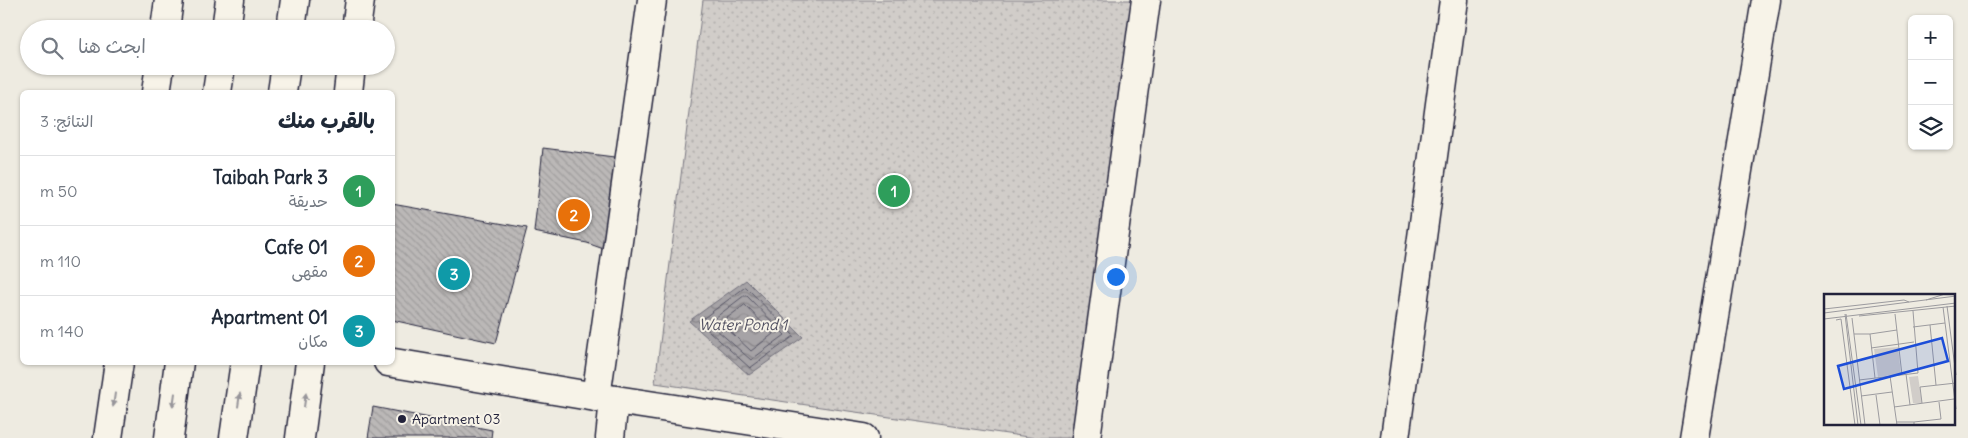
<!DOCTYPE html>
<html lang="ar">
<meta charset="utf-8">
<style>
:root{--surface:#fff;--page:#f6f6f7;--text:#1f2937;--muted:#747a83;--line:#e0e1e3;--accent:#22223b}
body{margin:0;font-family:Delius,"Playpen Sans Arabic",sans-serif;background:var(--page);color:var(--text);direction:rtl}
.controls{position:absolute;right:15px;top:15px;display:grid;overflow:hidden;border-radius:8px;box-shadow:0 1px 4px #0004}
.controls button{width:45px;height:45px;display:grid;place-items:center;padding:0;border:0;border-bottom:1px solid var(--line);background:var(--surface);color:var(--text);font:25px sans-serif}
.you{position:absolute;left:1115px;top:276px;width:18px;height:18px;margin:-12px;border:4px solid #fff;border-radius:50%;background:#1a73e8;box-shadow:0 0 0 8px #1a73e833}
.badge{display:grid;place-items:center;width:32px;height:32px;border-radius:50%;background:var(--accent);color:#fff;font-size:16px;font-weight:700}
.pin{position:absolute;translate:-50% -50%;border:2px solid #fff;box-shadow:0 1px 5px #0006}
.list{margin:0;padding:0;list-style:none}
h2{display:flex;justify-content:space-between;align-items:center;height:65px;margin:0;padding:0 20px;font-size:21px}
h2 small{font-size:16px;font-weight:400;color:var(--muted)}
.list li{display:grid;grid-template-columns:32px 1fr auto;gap:15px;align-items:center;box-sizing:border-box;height:70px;padding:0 20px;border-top:1px solid var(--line)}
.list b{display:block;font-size:19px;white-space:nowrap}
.list p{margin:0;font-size:16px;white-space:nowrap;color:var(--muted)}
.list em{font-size:16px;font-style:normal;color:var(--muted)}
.icon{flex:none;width:28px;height:28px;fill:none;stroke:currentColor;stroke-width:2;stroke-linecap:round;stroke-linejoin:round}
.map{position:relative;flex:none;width:1968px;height:438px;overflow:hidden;direction:ltr}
.search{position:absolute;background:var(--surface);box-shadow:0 1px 4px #0004;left:20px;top:20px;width:375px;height:55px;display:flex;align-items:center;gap:12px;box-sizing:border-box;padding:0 18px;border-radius:28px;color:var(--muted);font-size:19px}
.panel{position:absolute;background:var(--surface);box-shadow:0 1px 4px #0004;left:20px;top:90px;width:375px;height:275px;border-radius:8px;direction:rtl}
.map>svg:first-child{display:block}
.park{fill:url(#park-dots);stroke:#7a7882}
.water{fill:url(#water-waves);stroke:#716f7b}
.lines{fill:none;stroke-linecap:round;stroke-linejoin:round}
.shore{stroke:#575666;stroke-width:1}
.building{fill:url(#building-back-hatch);stroke:#22223b}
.minor-casing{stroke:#22223b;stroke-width:31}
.major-casing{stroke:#22223b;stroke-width:31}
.minor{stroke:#f7f3e8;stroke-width:28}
.major{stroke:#f7f3e8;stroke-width:28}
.oneway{fill:#97959a}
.poi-dot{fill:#22223b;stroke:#f7f3e8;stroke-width:2}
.labels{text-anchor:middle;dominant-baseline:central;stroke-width:4;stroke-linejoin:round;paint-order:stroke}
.poi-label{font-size:14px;fill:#22223b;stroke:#f7f3e8;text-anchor:start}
.water-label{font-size:15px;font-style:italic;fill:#504f60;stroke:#f7f3e8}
.inset-road{fill:none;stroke:#9c9b9f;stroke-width:1}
.view{fill:#1d4ed8;fill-opacity:0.15;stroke:#1d4ed8;stroke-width:2.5}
.inset-edge{fill:none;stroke:#22223b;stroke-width:2.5}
</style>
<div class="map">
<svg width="1968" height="438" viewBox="0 0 1968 438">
<defs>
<pattern id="park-dots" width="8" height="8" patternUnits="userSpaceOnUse" patternTransform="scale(1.25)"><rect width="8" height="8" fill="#d1cdc9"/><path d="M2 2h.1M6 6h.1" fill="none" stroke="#b3b0ae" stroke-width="1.8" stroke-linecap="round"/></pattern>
<pattern id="water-waves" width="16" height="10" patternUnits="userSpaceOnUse" patternTransform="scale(1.25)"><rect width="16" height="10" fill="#a6a3a6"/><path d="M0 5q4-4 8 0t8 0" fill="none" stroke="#878488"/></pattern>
<pattern id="building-back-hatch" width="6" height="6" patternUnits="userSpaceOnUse" patternTransform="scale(1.25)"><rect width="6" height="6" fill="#bbb8b7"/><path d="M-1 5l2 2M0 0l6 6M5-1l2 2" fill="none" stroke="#a09e9e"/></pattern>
</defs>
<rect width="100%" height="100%" fill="#eeebe1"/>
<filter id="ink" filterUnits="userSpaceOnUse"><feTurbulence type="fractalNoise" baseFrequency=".02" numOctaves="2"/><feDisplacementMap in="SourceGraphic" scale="10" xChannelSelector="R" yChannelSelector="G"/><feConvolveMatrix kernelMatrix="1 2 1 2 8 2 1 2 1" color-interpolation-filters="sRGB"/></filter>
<g filter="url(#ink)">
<path class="park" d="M703,0H1136L1075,438H1035L655,383Z"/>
<path class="water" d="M746,280L803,337L749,375L689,321Z"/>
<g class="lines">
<g class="shore">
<path d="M746,287L794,336L750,368L699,322Z"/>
<path d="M744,296H747L785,335L751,360L709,323Z"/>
<path d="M745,305L773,334L751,351L721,323Z"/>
</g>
</g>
<g class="building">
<path d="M543,148L622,158L609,251L587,243L534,232Z"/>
<path d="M392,204L527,228L496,343L392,320Z"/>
<path d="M373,407L492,430L491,438H368Z"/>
</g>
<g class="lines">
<defs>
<g id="minor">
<path d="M165,29L169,0"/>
<path d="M356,29L360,0"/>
<path d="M156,92L160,66"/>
<path d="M348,92L351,66"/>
<path d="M388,362L596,397L864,438"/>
<path d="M596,397L652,0"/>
<path d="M108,438L119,362"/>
<path d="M300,438L310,362"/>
<path d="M610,438L614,400"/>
<path d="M1086,438L1146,0"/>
<path d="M1395,438L1454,0"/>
<path d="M1694,438L1766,0"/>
</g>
<g id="major">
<path d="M226,29L230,0"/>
<path d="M291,29L295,0"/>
<path d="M217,92L221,66"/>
<path d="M282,92L286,66"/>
<path d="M169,438L179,362"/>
<path d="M234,438L245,362"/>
</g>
</defs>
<use href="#minor" class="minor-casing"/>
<use href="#major" class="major-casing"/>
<use href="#minor" class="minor"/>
<use href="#major" class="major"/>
</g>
<defs><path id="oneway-solid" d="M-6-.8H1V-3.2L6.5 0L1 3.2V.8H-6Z" transform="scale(1.25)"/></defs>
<g class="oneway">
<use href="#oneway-solid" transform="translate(114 400) rotate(98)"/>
<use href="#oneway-solid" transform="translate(174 400) rotate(98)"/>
<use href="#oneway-solid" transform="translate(239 400) rotate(-82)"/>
<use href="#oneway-solid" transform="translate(305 400) rotate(-82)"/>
</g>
</g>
<circle class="poi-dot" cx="402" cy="419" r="5"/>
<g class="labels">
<g class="poi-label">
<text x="412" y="419">Apartment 03</text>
</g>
<g class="water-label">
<text x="743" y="324">Water Pond 1</text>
</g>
</g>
<g transform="translate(1824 294)">
<rect width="131" height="131" fill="#eeebe1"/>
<path d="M74,53L77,80L54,83L50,55ZM94,82L98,109H89L85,83Z" fill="#d1cdc9"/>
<path class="inset-road" d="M102,6L121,0M123,12L132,81M119,13L132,115M0,15L80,6L85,8M0,19L132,2M21,20L34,131M22,20L37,131M71,20L78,81M35,22L132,12M28,24L41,131M0,25L132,9M12,26L17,25L31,131M106,31L112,91M89,33L121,29M30,40H46L51,84M46,40L73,36M47,54L90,48M82,80L86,111M66,82L73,131M35,86L94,79L89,17M52,101L56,131M37,102L68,98M98,109L96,93L132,89M70,113L130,105M72,128H90V131M90,128L117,125L115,108"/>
<path class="view" d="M118,44L124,67L20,95L14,72Z"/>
<rect width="131" height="131" class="inset-edge"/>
</g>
</svg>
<div class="controls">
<button>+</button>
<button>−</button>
<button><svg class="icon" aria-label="layers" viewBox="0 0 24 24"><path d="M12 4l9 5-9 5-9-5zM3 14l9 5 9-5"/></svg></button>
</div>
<div class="you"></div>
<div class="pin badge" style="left:894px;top:191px;background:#2e9e5b">1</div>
<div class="pin badge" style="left:574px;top:215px;background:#e8710a">2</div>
<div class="pin badge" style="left:454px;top:274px;background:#0f9aa8">3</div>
<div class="search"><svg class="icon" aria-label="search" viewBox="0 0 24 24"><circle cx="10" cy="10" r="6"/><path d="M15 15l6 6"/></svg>ابحث هنا</div>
<section class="panel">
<h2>بالقرب منك<small>النتائج: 3</small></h2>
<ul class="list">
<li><span class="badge" style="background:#2e9e5b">1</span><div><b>Taibah Park 3</b><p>حديقة</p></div><em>50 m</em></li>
<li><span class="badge" style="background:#e8710a">2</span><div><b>Cafe 01</b><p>مقهى</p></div><em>110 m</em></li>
<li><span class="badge" style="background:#0f9aa8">3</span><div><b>Apartment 01</b><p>مكان</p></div><em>140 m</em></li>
</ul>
</section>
</div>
